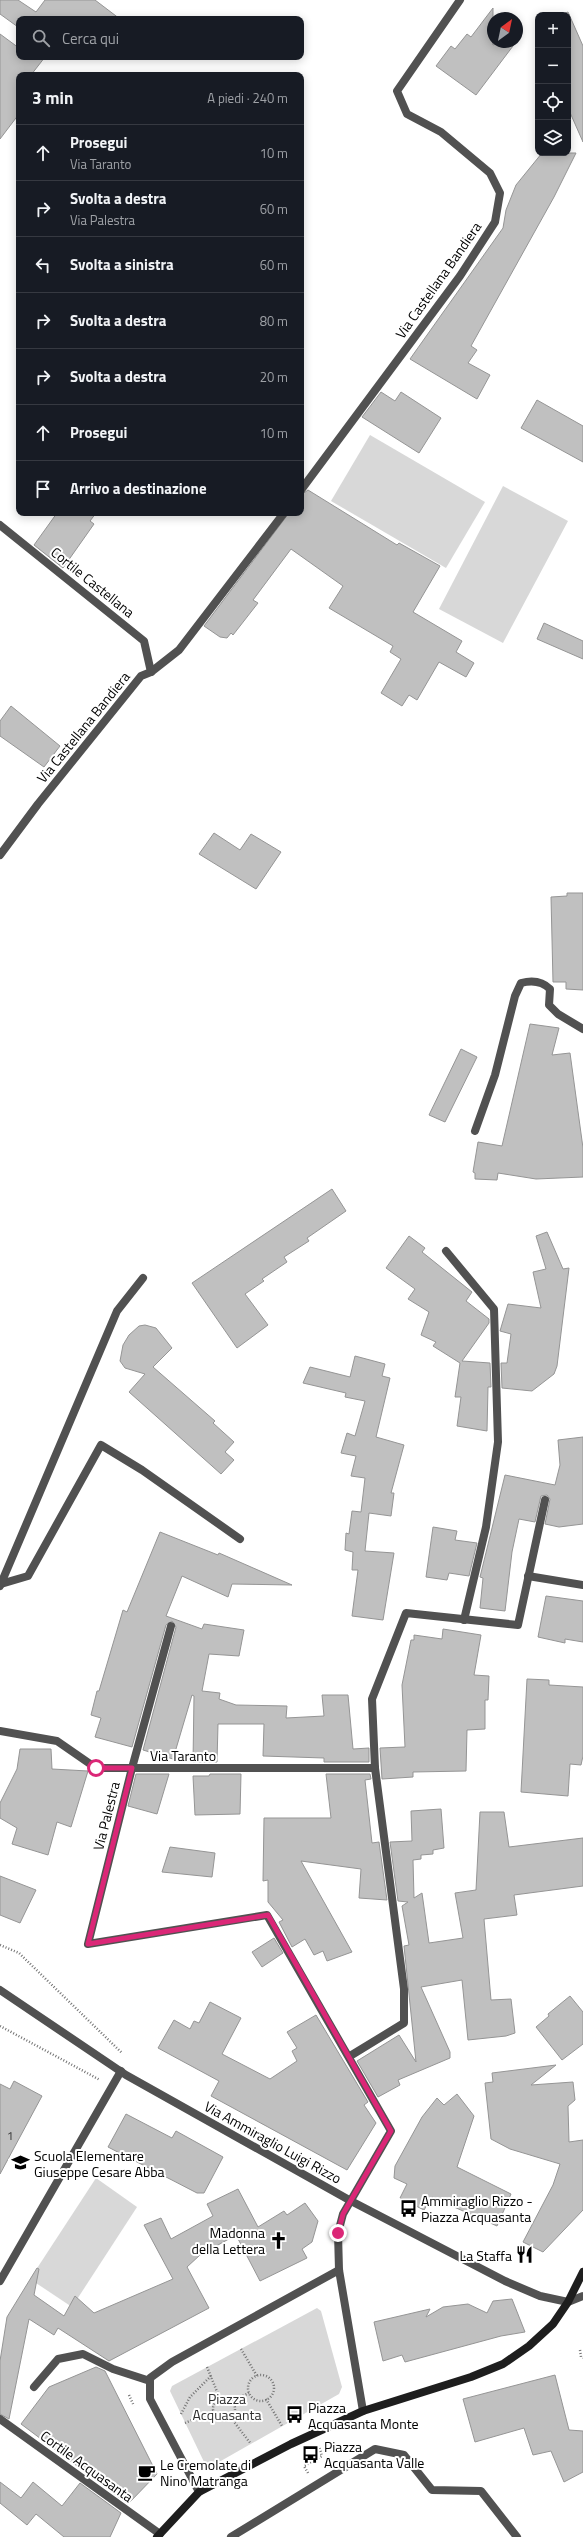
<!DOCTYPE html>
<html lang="it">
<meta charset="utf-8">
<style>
:root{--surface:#171b24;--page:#20242c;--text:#f1f3f6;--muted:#9ea1a6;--line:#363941}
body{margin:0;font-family:"Titillium Web",sans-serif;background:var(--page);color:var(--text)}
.controls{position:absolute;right:12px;top:12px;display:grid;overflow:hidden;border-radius:8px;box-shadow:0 2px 10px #0003}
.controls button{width:36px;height:36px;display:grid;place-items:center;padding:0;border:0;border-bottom:1px solid var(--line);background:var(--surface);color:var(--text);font:20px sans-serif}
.compass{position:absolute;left:487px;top:12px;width:36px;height:36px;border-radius:50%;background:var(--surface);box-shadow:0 2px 10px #0003;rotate:33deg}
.stop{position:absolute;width:12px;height:12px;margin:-9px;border:3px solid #db2777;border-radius:50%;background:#fff}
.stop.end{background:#db2777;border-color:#fff;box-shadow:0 1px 4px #0008}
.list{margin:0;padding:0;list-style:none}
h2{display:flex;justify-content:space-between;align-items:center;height:52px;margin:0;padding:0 16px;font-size:17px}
h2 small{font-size:13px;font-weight:400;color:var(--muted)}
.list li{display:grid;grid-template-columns:26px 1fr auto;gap:12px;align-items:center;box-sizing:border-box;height:56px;padding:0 16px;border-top:1px solid var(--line)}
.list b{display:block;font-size:15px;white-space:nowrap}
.list p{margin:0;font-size:13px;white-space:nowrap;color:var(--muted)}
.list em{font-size:13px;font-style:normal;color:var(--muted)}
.icon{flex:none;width:22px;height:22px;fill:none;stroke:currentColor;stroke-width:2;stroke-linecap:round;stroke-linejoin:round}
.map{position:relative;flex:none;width:583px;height:2537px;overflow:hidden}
.search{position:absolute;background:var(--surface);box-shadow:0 2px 10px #0003;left:16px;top:16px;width:288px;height:44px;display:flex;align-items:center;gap:10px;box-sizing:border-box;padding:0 14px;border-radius:8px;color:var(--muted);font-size:15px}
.panel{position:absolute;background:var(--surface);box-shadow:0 2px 10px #0003;left:16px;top:72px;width:288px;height:444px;border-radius:8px}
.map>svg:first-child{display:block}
.green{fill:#d8d8d8}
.building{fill:#c0c0c0;stroke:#959595}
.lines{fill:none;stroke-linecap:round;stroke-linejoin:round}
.path{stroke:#737373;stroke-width:2.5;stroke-dasharray:1 2;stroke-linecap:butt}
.lane{stroke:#515151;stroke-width:8}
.street{stroke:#515151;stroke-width:8}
.secondary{stroke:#1e1e1e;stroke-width:8}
.route{stroke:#db2777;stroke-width:5}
.labels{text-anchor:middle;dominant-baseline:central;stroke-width:4;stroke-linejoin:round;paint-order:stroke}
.number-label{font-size:12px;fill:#303030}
.street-label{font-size:14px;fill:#000;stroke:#fff}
.poi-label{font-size:14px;fill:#000;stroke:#fff;text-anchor:start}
.park-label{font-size:14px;fill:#2f2f2f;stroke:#fff}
</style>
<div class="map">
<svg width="583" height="2537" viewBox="0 0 583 2537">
<rect width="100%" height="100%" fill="#fff"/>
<g class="green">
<path d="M370,435L485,502L446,568L331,501Z"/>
<path d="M503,486L568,521L503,643L439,609Z"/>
<path d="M96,2178L137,2207L72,2307L30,2279Z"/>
<path d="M317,2308L321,2311L342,2387L339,2394L212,2466L205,2464L170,2391L172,2386Z"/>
</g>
<g class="building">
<path d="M0,0H18L36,12L45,0H95L120,19H19L18,27L0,14Z"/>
<path d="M493,8V45L500,42H516L476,95L436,66L451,46L455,49L467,34L471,37Z"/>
<path d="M568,12L583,46V142L568,108V15H561Z"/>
<path d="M0,34L19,48V57H45L31,75H19V114L0,139Z"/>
<path d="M542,153H576L554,197L471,346L477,350L468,363L490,375L477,399L410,359L503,228L506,210L516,185Z"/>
<path d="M381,392L395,401L401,392L441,418L419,453L362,417Z"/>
<path d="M537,400L583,426V462L521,428Z"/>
<path d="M308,490L397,545L399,543L440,566L413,612L462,641L456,652L474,663L466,677L439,662L417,700L409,695L402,706L381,693L401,659L390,652L393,646L329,608L343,586L291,549L253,600L258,603L233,635L231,633L227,638L220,637L204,626L289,513H301V495Z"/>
<path d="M57,513H96L90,521L94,524L63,568L34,545Z"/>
<path d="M544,623L583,641V659L537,639Z"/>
<path d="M11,706L60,746L44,767L0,736V721Z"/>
<path d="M214,833L240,850L251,834L281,852L256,889L199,854Z"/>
<path d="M567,893H583V990L566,989V982H553L551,897L567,896Z"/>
<path d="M530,1024L559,1028L552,1055L570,1053L583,1148V1177L536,1179L498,1173L497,1180L475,1179V1173L473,1172L478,1142L502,1146Z"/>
<path d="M461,1049L477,1057L445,1122L429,1115Z"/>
<path d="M332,1189L346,1211L307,1238L309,1241L284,1257L287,1262L262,1279L264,1281L245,1294L268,1325L237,1348L192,1283Z"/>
<path d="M547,1232L563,1269L569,1268L557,1366L554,1374L532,1391L502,1388L501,1363H507L511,1334L500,1331L508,1304L541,1308L533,1272L546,1269L536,1236Z"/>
<path d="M409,1236L425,1248L422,1252L472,1292L466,1301L489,1319V1323L462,1361L490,1363L491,1387H488L487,1431L457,1426L461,1397H455L460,1363L433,1346L436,1342L421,1335L429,1312L408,1299L415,1289L386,1268Z"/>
<path d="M145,1325L156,1328L172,1348L153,1367L215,1421L213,1423L234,1442L225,1452L234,1460L221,1474L129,1392L145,1374L125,1368L120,1361L123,1345L129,1335L139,1326Z"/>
<path d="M355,1356L385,1364L382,1376L390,1378L376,1437L404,1445L391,1493H394L391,1516L369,1513L365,1551L394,1553L383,1620L352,1616L358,1570H352L353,1552L345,1550L346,1533L349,1534L352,1511L361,1512L365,1478L351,1476L356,1456L341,1453L347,1433L355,1436L365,1401L345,1397L346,1393L303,1383L310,1367L350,1377Z"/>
<path d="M583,1437V1524L559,1527L545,1524L550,1499L547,1495L541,1496L535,1522L519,1519L512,1552L505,1611L480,1608L483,1578L480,1577L505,1475L555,1485L560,1465L558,1440Z"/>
<path d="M433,1527L457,1531L455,1540L477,1543L469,1576L449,1573L447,1580L426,1577Z"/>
<path d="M160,1532L218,1555L219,1553L292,1585L232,1584L228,1597L182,1576L166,1616L202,1629L204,1624L244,1630L239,1656L209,1654L202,1691L220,1693L219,1699L236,1705L287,1706L286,1718L324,1716L322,1695H348L353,1749L369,1748V1762H324V1758L263,1756L264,1724H218L217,1762H193L194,1696L192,1695L173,1759L143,1750L176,1627L172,1621L166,1625L132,1747L95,1737L101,1718L91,1715L97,1691H99L123,1610L127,1612Z"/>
<path d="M546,1596L583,1601V1642L565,1639V1643L538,1637Z"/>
<path d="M443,1629L481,1635L474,1675L489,1676L488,1700H485V1729L467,1730L466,1771L413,1772V1777L382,1779L380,1748L405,1747L402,1685L411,1640H414V1635L442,1639Z"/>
<path d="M527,1679L549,1680V1685L583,1687V1756L581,1765L570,1764L568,1796L521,1792Z"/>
<path d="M20,1749H51L52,1769L88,1771L71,1827L57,1822L48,1855L12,1844L17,1828L0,1818V1803L17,1769Z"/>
<path d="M136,1774H169L157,1814L128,1806Z"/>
<path d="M210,1774H241L240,1814L195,1815L193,1776H209Z"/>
<path d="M326,1774H370L371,1779L365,1780L372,1843L379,1842L387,1900L359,1898L361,1869L301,1861L352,1952L327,1961L323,1951L314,1955L305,1939L292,1947L279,1922L283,1920L268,1902V1880L263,1881L264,1818H331Z"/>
<path d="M441,1809L444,1848L433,1850V1854L421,1855V1859L413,1860L414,1898L422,1893L429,1943L463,1938L455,1893L476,1890L480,1812H504L509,1847L583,1838V1886L514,1895L517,1915L484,1919L491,2000L511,1999L515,2033L506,2036L468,2040L462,1980L421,1987L450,2052V2058L398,2080L400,2085L378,2097L357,2061L399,2035L416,2062L404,1946L409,1945L402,1906L408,1902L398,1901L390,1842L412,1841L411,1811Z"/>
<path d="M170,1847L215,1853L212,1877L162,1872Z"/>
<path d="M0,1876L36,1890L20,1923L0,1915Z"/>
<path d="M274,1938L283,1953L262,1967L252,1952Z"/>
<path d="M570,1996L583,2012V2044L562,2060L536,2027L549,2016L548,2014Z"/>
<path d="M210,2002L241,2018L222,2054L270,2079L297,2061L292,2051L297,2048L287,2032L316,2015L368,2102L364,2105L376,2123L347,2170L211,2096L219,2081L158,2048L174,2020L190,2029L194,2021L199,2023Z"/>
<path d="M556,2065L531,2085L573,2082L575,2100L568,2106L569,2142L583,2140V2210L543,2252L523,2242L553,2185L560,2164L510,2149L491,2139L485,2083L493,2082L492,2073Z"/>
<path d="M14,2081L42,2096L0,2174V2084L10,2089Z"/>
<path d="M457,2094L474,2116L457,2167L511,2194L497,2226L445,2203L444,2205L432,2197L424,2210L400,2198L407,2184L394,2178L395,2166L422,2117L437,2098L444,2105Z"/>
<path d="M126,2114L172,2138L176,2131L223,2157L204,2193H197L108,2147Z"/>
<path d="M238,2189L258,2227L284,2211L287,2215L305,2203L318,2221L312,2242L302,2249L307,2258L260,2281L236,2235L200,2255L187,2267L209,2308L109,2361L58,2328L54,2335L29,2319L9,2419L0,2414V2361L7,2317L37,2268L39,2269L34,2295L64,2316L75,2296L94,2313L173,2279L144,2225L161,2218L171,2239L213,2216L207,2204Z"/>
<path d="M512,2299L525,2332L501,2336L405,2362L402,2355L383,2361L374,2322L430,2309L426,2317L443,2307L468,2304L487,2313L493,2301Z"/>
<path d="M96,2367L105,2371L157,2474L128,2504L21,2424L49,2387Z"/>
<path d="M555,2375L569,2430L583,2431V2472L564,2482L551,2451L533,2455L524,2428L475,2442L463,2399Z"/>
<path d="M0,2482L21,2498L33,2482L62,2506L80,2483L121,2513L110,2537H64L36,2514L27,2525L0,2503Z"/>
</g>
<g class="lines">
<g class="path">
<path d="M0,1945L19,1953L122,2053"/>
<path d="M0,2026L100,2080"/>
<path d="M241,2349L257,2376"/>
<path d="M580,2350L581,2357L583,2358"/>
<path d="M207,2367L220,2399"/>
<circle cx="261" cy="2388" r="13"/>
<path d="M129,2395L134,2406"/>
<circle cx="224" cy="2409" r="11"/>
<path d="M266,2399L282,2426"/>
<path d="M232,2401L249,2393"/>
<path d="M181,2414L190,2397L211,2376"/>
<path d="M231,2418L251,2444"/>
<path d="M185,2423L213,2411"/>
<path d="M308,2473L304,2466L322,2456L319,2446"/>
</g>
<path class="lane" d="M231,2537L375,2449L404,2455L432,2490L481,2491L517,2537"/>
<g class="street">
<path d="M301,490L460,276L495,222L500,193L490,173L441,132L407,114L397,91L460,0"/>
<path d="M0,525L144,641L151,672"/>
<path d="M0,855L38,804L141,676L151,672L179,650L284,513"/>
<path d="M475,1131L495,1075L515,996L521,983C532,980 542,981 550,989L549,1005L558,1014L583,1029"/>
<path d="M446,1251L494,1309L498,1442L486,1527L464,1620"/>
<path d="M528,1576L583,1585"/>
<path d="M1,1584L28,1576L101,1445L142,1470L240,1539"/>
<path d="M0,1586L117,1311L143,1278"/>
<path d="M171,1626L132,1768L88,1944L267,1915L391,2131L343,2214L338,2233L339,2270L363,2411"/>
<path d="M0,1731L57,1741L96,1768H375"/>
<path d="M0,1990L126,2075L351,2201L505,2281L540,2296L568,2302L583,2296"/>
<path d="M350,2056L404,2023V1989L375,1768L372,1699L406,1613L518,1625L545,1500"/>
<path d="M0,2281L121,2071"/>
<path d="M34,2387L58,2359L83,2354L113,2369L150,2381"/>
<path d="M0,2419L160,2534"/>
<path d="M199,2492L150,2399V2378L172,2362L339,2270"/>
</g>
<path class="secondary" d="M157,2537L199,2492L291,2444L363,2411L471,2377L503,2364L529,2346L553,2324L568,2302L583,2272"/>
</g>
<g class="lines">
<path class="route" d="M96,1768H132L88,1944L268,1915L391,2131L343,2214L338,2233"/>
</g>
<defs>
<symbol id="school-bare" viewBox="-9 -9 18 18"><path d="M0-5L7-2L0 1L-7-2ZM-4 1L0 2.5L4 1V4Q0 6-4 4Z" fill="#000" stroke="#fff" stroke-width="2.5" paint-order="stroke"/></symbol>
<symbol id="bus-bare" viewBox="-9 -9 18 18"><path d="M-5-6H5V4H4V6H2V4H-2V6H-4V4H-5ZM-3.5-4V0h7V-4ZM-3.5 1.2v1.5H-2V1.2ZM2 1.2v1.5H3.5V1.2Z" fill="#000" stroke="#fff" stroke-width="2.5" paint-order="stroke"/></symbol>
<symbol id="church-bare" viewBox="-9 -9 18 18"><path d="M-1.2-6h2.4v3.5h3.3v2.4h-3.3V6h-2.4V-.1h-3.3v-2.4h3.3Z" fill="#000" stroke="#fff" stroke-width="2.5" paint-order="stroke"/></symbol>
<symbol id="restaurant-bare" viewBox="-9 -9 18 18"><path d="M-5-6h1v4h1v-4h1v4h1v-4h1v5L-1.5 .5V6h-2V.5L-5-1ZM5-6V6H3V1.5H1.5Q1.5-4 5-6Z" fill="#000" stroke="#fff" stroke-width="2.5" paint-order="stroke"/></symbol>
<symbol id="cafe-bare" viewBox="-9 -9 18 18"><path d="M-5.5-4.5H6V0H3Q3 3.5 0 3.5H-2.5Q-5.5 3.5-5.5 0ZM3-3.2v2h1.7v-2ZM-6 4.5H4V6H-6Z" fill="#000" stroke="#fff" stroke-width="2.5" paint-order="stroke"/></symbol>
</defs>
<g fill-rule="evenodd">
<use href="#school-bare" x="8" y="2150" width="25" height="25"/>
<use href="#bus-bare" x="396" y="2196" width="25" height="25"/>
<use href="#church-bare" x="266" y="2228" width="25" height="25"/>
<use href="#restaurant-bare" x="512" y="2242" width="25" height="25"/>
<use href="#bus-bare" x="282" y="2402" width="25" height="25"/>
<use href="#bus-bare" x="298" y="2442" width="25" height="25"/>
<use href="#cafe-bare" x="134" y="2460" width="25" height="25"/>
</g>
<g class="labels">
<g class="number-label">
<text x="10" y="2135">1</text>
</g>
<g class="street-label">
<text transform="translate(438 280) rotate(-55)">Via Castellana Bandiera</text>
<text transform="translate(93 582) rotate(39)">Cortile Castellana</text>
<text transform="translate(83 727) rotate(-51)">Via Castellana Bandiera</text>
<text x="183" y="1755">Via Taranto</text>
<text transform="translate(106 1816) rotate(-76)">Via Palestra</text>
<text transform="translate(273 2142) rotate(29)">Via Ammiraglio Luigi Rizzo</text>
<text transform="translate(87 2466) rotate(36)">Cortile Acquasanta</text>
</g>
<g class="poi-label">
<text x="34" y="2155">Scuola Elementare<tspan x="34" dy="16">Giuseppe Cesare Abba</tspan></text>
<text x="421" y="2200">Ammiraglio Rizzo -<tspan x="421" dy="16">Piazza Acquasanta</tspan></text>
<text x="265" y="2232" text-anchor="end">Madonna<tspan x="265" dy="16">della Lettera</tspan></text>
<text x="512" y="2255" text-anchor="end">La Staffa</text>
<text x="308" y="2407">Piazza<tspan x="308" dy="16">Acquasanta Monte</tspan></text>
<text x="324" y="2446">Piazza<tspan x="324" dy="16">Acquasanta Valle</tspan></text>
<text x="160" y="2464">Le Cremolate di<tspan x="160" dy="16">Nino Matranga</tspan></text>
</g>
<g class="park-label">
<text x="227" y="2398">Piazza<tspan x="227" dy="16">Acquasanta</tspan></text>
</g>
</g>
</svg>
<div class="controls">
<button>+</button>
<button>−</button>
<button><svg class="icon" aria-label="locate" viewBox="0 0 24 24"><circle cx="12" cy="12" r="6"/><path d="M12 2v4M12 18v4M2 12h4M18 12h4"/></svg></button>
<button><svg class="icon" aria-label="layers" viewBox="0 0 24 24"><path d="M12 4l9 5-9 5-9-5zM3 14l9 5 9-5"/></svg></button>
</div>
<svg class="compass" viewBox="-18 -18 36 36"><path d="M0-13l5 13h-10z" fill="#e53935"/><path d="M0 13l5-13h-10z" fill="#9ea1a6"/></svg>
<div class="stop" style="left:96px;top:1768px"></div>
<div class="stop end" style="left:338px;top:2233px"></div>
<div class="search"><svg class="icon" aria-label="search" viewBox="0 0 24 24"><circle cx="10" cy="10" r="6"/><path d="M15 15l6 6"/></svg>Cerca qui</div>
<section class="panel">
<h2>3 min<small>A piedi · 240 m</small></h2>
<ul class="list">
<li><svg class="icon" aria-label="ahead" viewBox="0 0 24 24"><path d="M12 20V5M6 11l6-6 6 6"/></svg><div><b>Prosegui</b><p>Via Taranto</p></div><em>10 m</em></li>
<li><svg class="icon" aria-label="right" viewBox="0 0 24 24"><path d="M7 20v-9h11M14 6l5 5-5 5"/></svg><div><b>Svolta a destra</b><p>Via Palestra</p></div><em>60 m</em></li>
<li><svg class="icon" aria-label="left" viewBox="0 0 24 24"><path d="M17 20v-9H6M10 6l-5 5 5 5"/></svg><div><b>Svolta a sinistra</b></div><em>60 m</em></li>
<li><svg class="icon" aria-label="right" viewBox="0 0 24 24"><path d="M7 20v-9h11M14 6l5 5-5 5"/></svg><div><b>Svolta a destra</b></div><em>80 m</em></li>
<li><svg class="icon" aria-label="right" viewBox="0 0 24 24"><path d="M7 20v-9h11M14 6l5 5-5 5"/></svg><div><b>Svolta a destra</b></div><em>20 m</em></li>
<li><svg class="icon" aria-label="ahead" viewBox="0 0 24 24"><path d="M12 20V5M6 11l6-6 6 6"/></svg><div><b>Prosegui</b></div><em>10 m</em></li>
<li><svg class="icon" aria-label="arrive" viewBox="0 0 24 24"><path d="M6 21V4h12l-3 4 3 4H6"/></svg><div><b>Arrivo a destinazione</b></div></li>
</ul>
</section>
</div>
